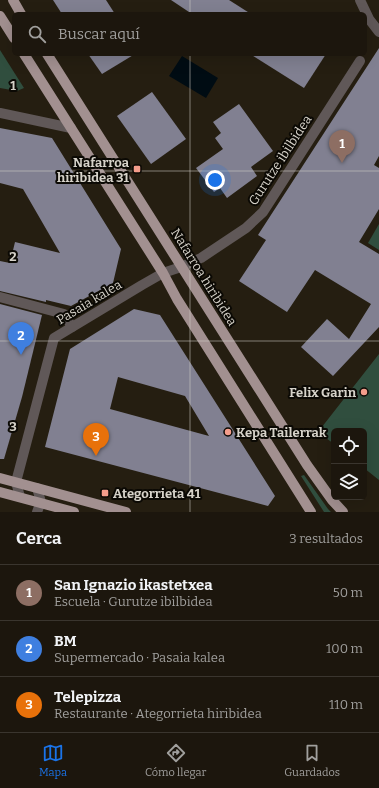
<!DOCTYPE html>
<html lang="es">
<meta charset="utf-8">
<style>
:root{--surface:#1c160d;--page:#29231b;--text:#f1f3f6;--muted:#a09f9d;--line:#3a352e;--accent:#1a73e8}
body{margin:0;font-family:Bitter,serif;background:var(--page);color:var(--text)}
.controls{position:absolute;right:12px;bottom:12px;display:grid;overflow:hidden;border-radius:6px;box-shadow:0 4px 16px #0002}
.controls button{width:36px;height:36px;display:grid;place-items:center;padding:0;border:0;border-bottom:1px solid var(--line);background:var(--surface);color:var(--text);font:20px sans-serif}
.you{position:absolute;left:215px;top:180px;width:14px;height:14px;margin:-10px;border:3px solid #fff;border-radius:50%;background:#1a73e8;box-shadow:0 0 0 6px #1a73e833}
.badge{display:grid;place-items:center;width:26px;height:26px;border-radius:50%;background:var(--accent);color:#fff;font-size:13px;font-weight:700}
.pin{position:absolute;translate:-50% -33px;filter:drop-shadow(0 1px 2px #0008)}
.pin::after{content:'';position:absolute;top:21px;width:14px;height:12px;background:inherit;clip-path:polygon(0 0,100% 0,50% 100%)}
.list{margin:0;padding:0;list-style:none}
h2{display:flex;justify-content:space-between;align-items:center;height:52px;margin:0;padding:0 16px;font-size:17px}
h2 small{font-size:13px;font-weight:400;color:var(--muted)}
.list li{display:grid;grid-template-columns:26px 1fr auto;gap:12px;align-items:center;box-sizing:border-box;height:56px;padding:0 16px;border-top:1px solid var(--line)}
.list b{display:block;font-size:15px;white-space:nowrap}
.list p{margin:0;font-size:13px;white-space:nowrap;color:var(--muted)}
.list em{font-size:13px;font-style:normal;color:var(--muted)}
.icon{flex:none;width:22px;height:22px;fill:none;stroke:currentColor;stroke-width:2;stroke-linecap:round;stroke-linejoin:round}
.map{position:relative;flex:none;width:379px;height:512px;overflow:hidden}
.search{position:absolute;background:var(--surface);box-shadow:0 4px 16px #0002;left:12px;right:12px;top:12px;height:44px;display:flex;align-items:center;gap:10px;box-sizing:border-box;padding:0 14px;border-radius:6px;color:var(--muted);font-size:15px}
.sheet{height:220px;background:var(--surface)}
nav{display:flex;justify-content:space-around;align-items:center;box-sizing:border-box;height:56px;border-top:1px solid var(--line);background:var(--surface);font-size:11px;color:var(--muted)}
nav a{display:grid;justify-items:center;gap:2px}
nav .on{color:var(--accent)}
.map>svg:first-child{display:block}
.green{fill:#304e3e}
.water{fill:#000c13}
.building{fill:#818091;fill-rule:evenodd}
.lines{fill:none;stroke-linecap:round;stroke-linejoin:round}
.minor{stroke:#605858;stroke-width:10}
.major{stroke:#a29090;stroke-width:10}
.grid{fill:none;stroke:#d6d2c9;stroke-width:1;stroke-opacity:0.55}
.poi-dot{fill:#f49d8b;stroke:#0b0904;stroke-width:1.5}
.labels{text-anchor:middle;dominant-baseline:central;stroke-width:4;stroke-linejoin:round;paint-order:stroke}
.street-label{font-size:13px;fill:#d6d2c9;stroke:#0b0904}
.poi-label{font-size:13px;font-weight:bold;fill:#d6d2c9;stroke:#0b0904;text-anchor:end}
.grid-label{font-size:13px;text-anchor:middle;font-weight:bold;fill:#d6d2c9;stroke:#0b0904;stroke-width:4;stroke-linejoin:round;paint-order:stroke}
</style>
<div class="map">
<svg width="379" height="512" viewBox="0 0 379 512">
<rect width="100%" height="100%" fill="#251e11"/>
<g class="green">
<path d="M0,50L24,88L17,91L0,88Z"/>
<path d="M379,224V250L368,243Z"/>
<path d="M379,354V480L364,468V431H334V444L318,432Z"/>
<path d="M304,475L328,509L331,512H324L301,476Z"/>
</g>
<path class="water" d="M182,56L218,78L206,98L169,76Z"/>
<g class="building">
<path d="M53,0H106L115,14H62Z"/>
<path d="M171,0H229L251,14H192Z"/>
<path d="M379,48V156L374,165L379,168V209L359,242L379,254V327L333,376L301,347L327,319L349,339L371,304L315,270L287,312L239,281L266,240L258,235Z"/>
<path d="M88,54H135L102,74Z"/>
<path d="M250,54H326L304,88Z"/>
<path d="M152,92L186,139L151,164L117,116Z"/>
<path d="M239,104L273,151L251,167L257,176L227,198L220,188L214,192L196,168L223,149L215,138L221,133L213,122Z"/>
<path d="M0,128L52,138L121,249L113,283L71,306L46,300V302L0,291V261L10,263L15,242L60,253L23,189L0,183Z"/>
<path d="M0,304L42,315L22,397L4,459H0Z"/>
<path d="M134,309L160,315L275,496L268,506L45,447L70,349ZM118,377L185,396L209,436L110,409Z"/>
</g>
<g class="lines">
<g class="minor">
<path d="M360,0L369,19L379,32"/>
<path d="M0,113L71,128"/>
<path d="M0,297L64,314L72,327"/>
<path d="M20,497L16,482L54,338L142,285L163,273L181,267L201,258L246,228L263,212L360,61"/>
<path d="M37,512L41,502L37,488"/>
</g>
<g class="major">
<path d="M13,0L21,14"/>
<path d="M0,16L14,38"/>
<path d="M24,54L163,273L177,299L311,512"/>
<path d="M47,54L307,465L332,500L343,512"/>
<path d="M0,478L126,512"/>
<path d="M0,492L74,512"/>
</g>
</g>
<path class="grid" d="M190,0V14M190,54V512M0,171H379M0,341H379"/>
<g class="poi-dot">
<rect x="133" y="165" width="8" height="8" rx="2"/>
<circle cx="364" cy="392" r="4"/>
<circle cx="228" cy="432" r="4"/>
<rect x="101" y="489" width="8" height="8" rx="2"/>
</g>
<g class="labels">
<g class="street-label">
<text transform="translate(280 160) rotate(-57)">Gurutze ibilbidea</text>
<text transform="translate(204 277) rotate(58)">Nafarroa hiribidea</text>
<text transform="translate(89 302) rotate(-31)">Pasaia kalea</text>
</g>
<g class="poi-label">
<text x="129" y="162">Nafarroa<tspan x="129" dy="15">hiribidea 31</tspan></text>
<text x="356" y="392">Felix Garin</text>
<text x="236" y="432" text-anchor="start">Kepa Tailerrak</text>
<text x="113" y="493" text-anchor="start">Ategorrieta 41</text>
</g>
</g>
<g class="grid-label">
<text x="13" y="90">1</text>
<text x="13" y="261">2</text>
<text x="13" y="431">3</text>
</g>
</svg>
<div class="controls">
<button><svg class="icon" aria-label="locate" viewBox="0 0 24 24"><circle cx="12" cy="12" r="6"/><path d="M12 2v4M12 18v4M2 12h4M18 12h4"/></svg></button>
<button><svg class="icon" aria-label="layers" viewBox="0 0 24 24"><path d="M12 4l9 5-9 5-9-5zM3 14l9 5 9-5"/></svg></button>
</div>
<div class="you"></div>
<div class="pin badge" style="left:342px;top:163px;background:#8d6e63">1</div>
<div class="pin badge" style="left:21px;top:355px;background:#3f7fe0">2</div>
<div class="pin badge" style="left:96px;top:456px;background:#e8710a">3</div>
<div class="search"><svg class="icon" aria-label="search" viewBox="0 0 24 24"><circle cx="10" cy="10" r="6"/><path d="M15 15l6 6"/></svg>Buscar aquí</div>
</div>
<section class="sheet">
<h2>Cerca<small>3 resultados</small></h2>
<ul class="list">
<li><span class="badge" style="background:#8d6e63">1</span><div><b>San Ignazio ikastetxea</b><p>Escuela · Gurutze ibilbidea</p></div><em>50 m</em></li>
<li><span class="badge" style="background:#3f7fe0">2</span><div><b>BM</b><p>Supermercado · Pasaia kalea</p></div><em>100 m</em></li>
<li><span class="badge" style="background:#e8710a">3</span><div><b>Telepizza</b><p>Restaurante · Ategorrieta hiribidea</p></div><em>110 m</em></li>
</ul>
</section>
<nav>
<a class="on"><svg class="icon" aria-label="map" viewBox="0 0 24 24"><path d="M3 6l6-2 6 2 6-2v14l-6 2-6-2-6 2zM9 4v14M15 6v14"/></svg>Mapa</a>
<a><svg class="icon" aria-label="directions" viewBox="0 0 24 24"><path d="M12 3l9 9-9 9-9-9zM9 14v-3h6M13 9l2 2-2 2"/></svg>Cómo llegar</a>
<a><svg class="icon" aria-label="saved" viewBox="0 0 24 24"><path d="M7 4h10v16l-5-4-5 4z"/></svg>Guardados</a>
</nav>
